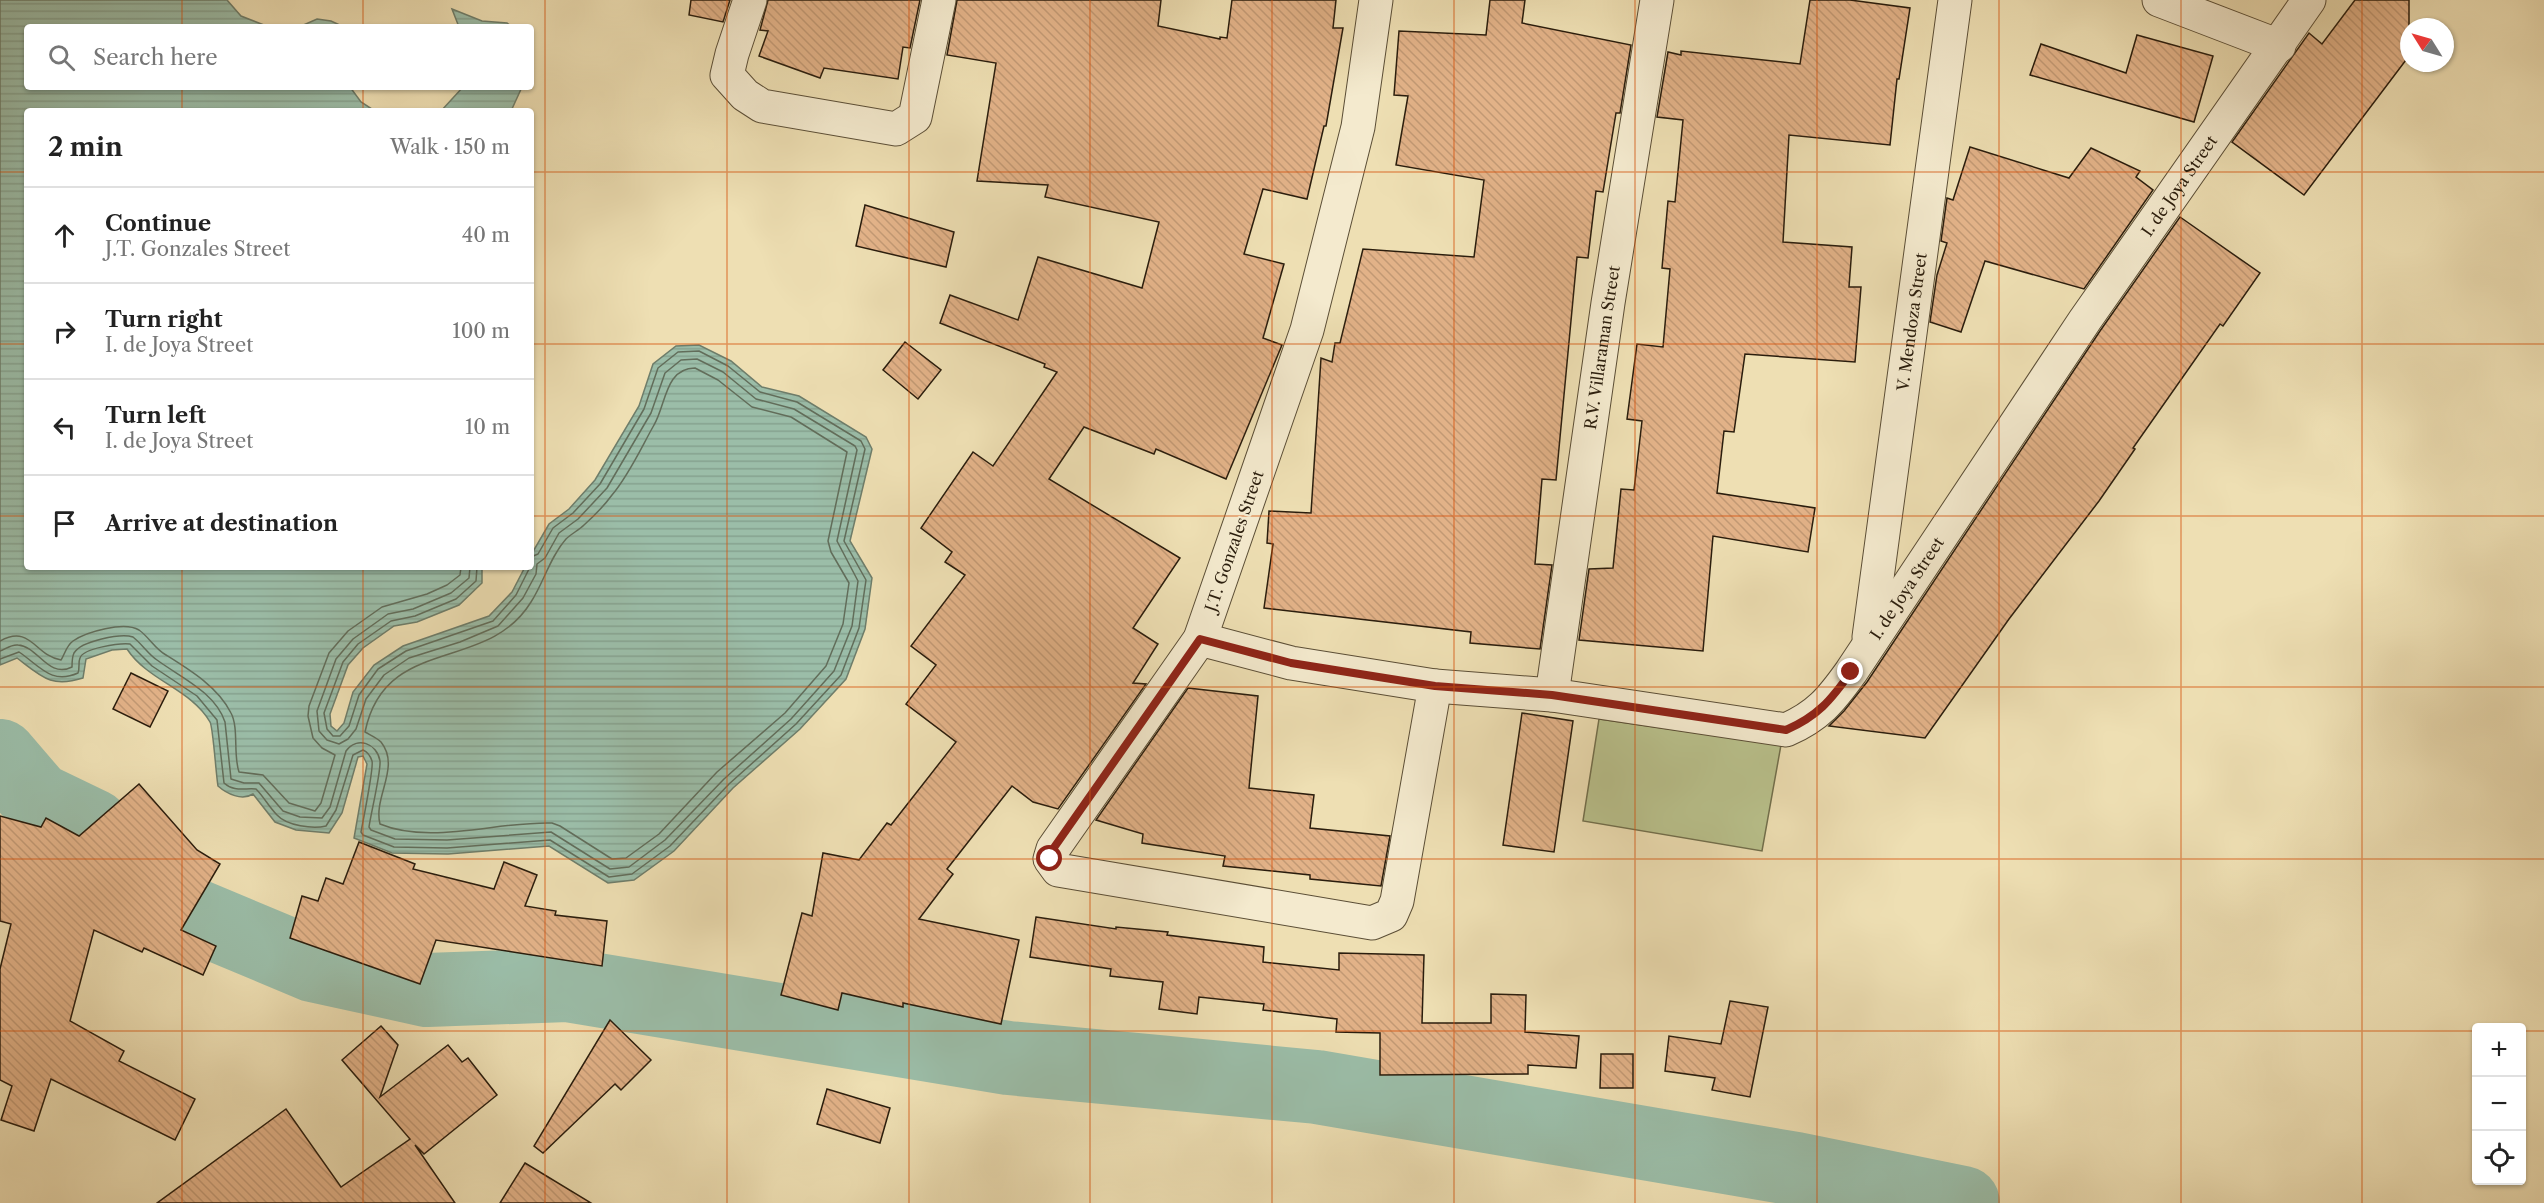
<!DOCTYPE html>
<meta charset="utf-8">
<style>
:root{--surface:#fff;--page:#f6f6f6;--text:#222;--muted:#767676;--line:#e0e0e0}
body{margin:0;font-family:"Libre Caslon Text",serif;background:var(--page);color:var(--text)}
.controls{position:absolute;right:18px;bottom:18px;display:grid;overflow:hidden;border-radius:6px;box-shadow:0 2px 4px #0004}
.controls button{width:54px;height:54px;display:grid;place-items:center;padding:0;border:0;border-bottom:2px solid var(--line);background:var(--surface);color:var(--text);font:30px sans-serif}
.compass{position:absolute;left:2400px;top:18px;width:54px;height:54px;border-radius:50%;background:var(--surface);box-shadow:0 2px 4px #0004;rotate:307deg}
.stop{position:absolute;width:18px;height:18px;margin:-14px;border:4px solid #8f2418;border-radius:50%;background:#fff}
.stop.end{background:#8f2418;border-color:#fff;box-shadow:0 2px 6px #0008}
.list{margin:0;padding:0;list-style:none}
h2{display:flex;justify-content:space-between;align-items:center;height:78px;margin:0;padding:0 24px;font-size:26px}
h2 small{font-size:20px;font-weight:400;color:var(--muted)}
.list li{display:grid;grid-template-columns:39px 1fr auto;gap:18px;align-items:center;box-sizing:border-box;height:96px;padding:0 24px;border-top:2px solid var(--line)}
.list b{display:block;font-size:22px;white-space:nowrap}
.list p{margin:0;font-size:20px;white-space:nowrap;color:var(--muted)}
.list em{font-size:20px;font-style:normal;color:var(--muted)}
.icon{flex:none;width:33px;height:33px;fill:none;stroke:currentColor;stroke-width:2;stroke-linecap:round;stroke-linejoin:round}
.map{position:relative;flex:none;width:2544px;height:1203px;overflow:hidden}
.search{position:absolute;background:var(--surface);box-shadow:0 2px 4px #0004;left:24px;top:24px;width:510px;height:66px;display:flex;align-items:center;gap:15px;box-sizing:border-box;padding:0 21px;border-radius:6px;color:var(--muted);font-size:22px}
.panel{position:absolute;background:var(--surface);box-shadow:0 2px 4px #0004;left:24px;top:108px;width:510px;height:462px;border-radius:6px}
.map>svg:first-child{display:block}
.pitch{fill:#b9c18c;stroke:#726f4c;stroke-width:1.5}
.water{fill:url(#water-rules);stroke:#6e7d6a;stroke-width:1.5}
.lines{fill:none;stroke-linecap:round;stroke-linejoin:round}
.shore{stroke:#626d5a;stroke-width:1.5}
.river{stroke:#9bbda8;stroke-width:74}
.building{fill:url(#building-back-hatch);stroke:#2a1d0d;stroke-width:1.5}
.minor-casing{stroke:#5b4e36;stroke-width:35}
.minor{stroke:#f4eace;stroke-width:33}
.route{stroke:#8f2418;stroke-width:8}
.grid{fill:none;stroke:#d5530c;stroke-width:1.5;stroke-opacity:0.55}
.labels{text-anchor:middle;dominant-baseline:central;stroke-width:4.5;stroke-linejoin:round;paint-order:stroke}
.street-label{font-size:16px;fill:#2a1d0d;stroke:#f4eace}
</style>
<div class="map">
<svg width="2544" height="1203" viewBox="0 0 2544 1203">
<defs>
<pattern id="water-rules" width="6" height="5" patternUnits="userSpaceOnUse" patternTransform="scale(1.5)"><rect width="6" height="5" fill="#9bbda8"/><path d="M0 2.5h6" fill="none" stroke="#86a28f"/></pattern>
<pattern id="building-back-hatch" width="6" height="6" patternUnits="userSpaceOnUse" patternTransform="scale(1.5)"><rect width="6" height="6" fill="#e2b288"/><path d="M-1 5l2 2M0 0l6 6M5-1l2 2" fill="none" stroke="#c29974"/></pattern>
</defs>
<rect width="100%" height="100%" fill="#eedfb3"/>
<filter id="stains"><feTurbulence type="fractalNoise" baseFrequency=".00333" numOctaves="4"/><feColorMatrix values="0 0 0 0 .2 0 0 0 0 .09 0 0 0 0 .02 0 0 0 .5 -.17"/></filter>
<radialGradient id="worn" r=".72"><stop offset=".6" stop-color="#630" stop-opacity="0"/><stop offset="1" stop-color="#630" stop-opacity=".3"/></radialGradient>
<path class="pitch" d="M1599,719L1781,745L1762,851L1583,821Z"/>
<g class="water">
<path d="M0,0H227L241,16L269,27H27V87H350L361,102L375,111H27V567H482V583L459,605L417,622L394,626L363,648L348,665L330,714L331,726L337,731L344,723L353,692L374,665L403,646L489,616L512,592L525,567H531V555L549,524L569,509L595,480L639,406L653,364L676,346L699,345L731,361L762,387L799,396L866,437L872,449L850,541L872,578L865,629L846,679L800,729L733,788L674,851L634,880L608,883L549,846L448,854L392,853L354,838L367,764L363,756L358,757L342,813L329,833L296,830L275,822L253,794C242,801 227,794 218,786C216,775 213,726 210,722C191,689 148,681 127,649L112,650L86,659L83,678C51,688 42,677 17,658L0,665Z"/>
<path d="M452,9L482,21L507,23L512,27H459Z"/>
<path d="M317,19L331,21L344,27H299Z"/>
<path d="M463,87H522L511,111H441Z"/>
</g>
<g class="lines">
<g class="shore">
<path d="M695,368L718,380L752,407L791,417L847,452L828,541L831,552L849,583L843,624L826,666L785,713L717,772L659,834L626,858L612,859L560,826L552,823C499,821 430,845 380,824C373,797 401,767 381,742C376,737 370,735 365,732C385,634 487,674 531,602C544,582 550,557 566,539C571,534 579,530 584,525C594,516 604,506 612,495C629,475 641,448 654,425C666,405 665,368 695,368Z"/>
<path d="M477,567L476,581L456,599L415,616L391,621L358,644L343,662L324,713L327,729L333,736H340L349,726L359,695L378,669L406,651L493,621L516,595L530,567"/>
<path d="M0,641C31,624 35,656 61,660C65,654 66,646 73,641C86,632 124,621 139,630C149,637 155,649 166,655C190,670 218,687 231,713C239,728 233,755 239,772L263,775L289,803L315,811L321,803L335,755L322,748L313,738L308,716L309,706L329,653L348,631L382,607L427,594L447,585L460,575L461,567"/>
<path d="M0,651C6,649 11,644 18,645C38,646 48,679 72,667C72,662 72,657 74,653C81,641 121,633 133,637C142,644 148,654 157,660C180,677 215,692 225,722L231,779L244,783H259L283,811L300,817L322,818L330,807L346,751C357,736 377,743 380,761C381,772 371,813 369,827L371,830L395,839L447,840L551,832L610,869L629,867L665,840L724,779L791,719L834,671L852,626L858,581L837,541L857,450L855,446L794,409L756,399L723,372L697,359L681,360L665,373L651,413L607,488L578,519L559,533L545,558L537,564L536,574L523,598L498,626L460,642L409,658L384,675L366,699L356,729L348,739L339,744L327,740L319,731L317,711L336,659L353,639L388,614L413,609L451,593L469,578L470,567"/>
<path d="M0,659L19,652C40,666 51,685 78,673C80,668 78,662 80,658C83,648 120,643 130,644L152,666L197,696L217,720L224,783C234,792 244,788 256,789C264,797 269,807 277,815C287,826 313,829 326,826L336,810L353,755L363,750C368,752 370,755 372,761C374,767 363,821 361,832L363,835L394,847L447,848L550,840L609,877L632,874L670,846L729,784L796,724L841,675L859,628L866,580L844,541L865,449L861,441L797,402L760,392L728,366L699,351L678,352L658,368L644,409L600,484L573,513L553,528L538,554L531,557"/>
</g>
<path class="river" d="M0,756L37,799L93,826L106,859L167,904L313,965L427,990L567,985L1008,1058L1317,1087L1796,1169L1963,1203"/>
</g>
<g class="building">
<path d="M691,0H730L723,22L689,15Z"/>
<path d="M768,0H920L910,48L903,47L898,79L824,68L820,78L759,56L768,31L760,30Z"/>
<path d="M957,0H1161L1158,26L1220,39V37L1227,38L1232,0H1336L1333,28H1343L1326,126H1324L1307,199L1263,189L1244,254L1284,264L1263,338L1282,345L1226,479L1156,449L1154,454L1084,427L1049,479L1180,558L1133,628L1158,644L1133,683L1146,684L1058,809L1033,802L1012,786L947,869L953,874L919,919L1019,940L1001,1024L903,1003V1007L842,993L838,1010L781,995L802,913L812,916L823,853L859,860L887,823L891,825L956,742L906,704L936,665L911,646L965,575L945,562L952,552L921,528L973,452L993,466L1057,372L1044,367L1045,364L940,323L950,295L1018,320L1038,257L1142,288L1159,222L1045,197L1048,185L977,181L996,63L947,55Z"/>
<path d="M1490,0H1525L1522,23L1631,45L1620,113H1616L1603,192L1596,191L1588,258L1577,257L1556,480L1542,479L1535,564L1552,565L1540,649L1470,643L1471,632L1264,608L1273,544L1267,543L1269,511L1311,513L1321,358L1332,362L1335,343H1340L1363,249L1474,257L1484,180L1396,165L1408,96L1394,95L1399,31L1486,35Z"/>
<path d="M1810,0H1850L1910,8L1899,79H1897L1890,145L1789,135L1783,242L1852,247L1849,287H1861L1855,362L1745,354L1734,432L1724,431L1717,493L1815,508L1808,552L1713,536L1703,651L1579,640L1589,569L1613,568L1621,489L1634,490L1642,421L1627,419L1637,344L1663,347L1670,269L1662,268L1668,201L1675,202L1683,120L1657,117L1668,52L1681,55V51L1800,64Z"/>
<path d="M2355,0H2409V56L2304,195L2232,142L2309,33L2322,44Z"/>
<path d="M2137,35L2213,56L2194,122L2030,75L2041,44L2126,73Z"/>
<path d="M1970,147L2069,178L2091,148L2140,171L2136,177L2153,190L2084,289L1985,261L1961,332L1930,322L1937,275L1947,243L1941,241L1947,198L1953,200Z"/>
<path d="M865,205L954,232L946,267L856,246Z"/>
<path d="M2180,217L2260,273L2223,326L2220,324L2133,448L2135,449L2099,501L2009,619L1925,738L1829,726L1844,711L1867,682L2100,331Z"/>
<path d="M905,342L941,370L918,399L883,370Z"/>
<path d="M131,673L168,691L150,727L113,709Z"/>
<path d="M1188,688L1258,696L1249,788L1314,795L1310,828L1390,836L1381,886L1310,879V875L1223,866L1225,856L1142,843L1143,834L1096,820Z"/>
<path d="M1522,713L1573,721L1554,852L1503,845Z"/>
<path d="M139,784L197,850L220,864L181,930L216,946L203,975L144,948L142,952L94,930L70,1021L124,1051L119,1061L195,1099L175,1140L51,1079L34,1131L1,1120L12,1086L0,1080V969L11,924L0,921V816L41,827L46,818L79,836Z"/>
<path d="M359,842L415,864L413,869L494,889L504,862L537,875L525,906L556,911L555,915L607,921L602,966L436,940L420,984L290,938L302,896L318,901L326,878L343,884Z"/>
<path d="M1036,917L1116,929V927L1168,932L1167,935L1264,947L1263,962L1339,970V953L1424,955L1422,1023H1491V994L1526,995L1525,1032L1579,1036L1576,1068L1528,1065V1074L1380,1075V1033L1336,1032L1337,1019L1263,1010L1264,1004L1199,997L1197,1014L1159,1009L1163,982L1110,976L1111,969L1030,957Z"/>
<path d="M1730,1001L1768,1007L1750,1097L1712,1090L1715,1078L1665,1071L1669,1036L1721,1044Z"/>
<path d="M610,1020L651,1060L621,1090L615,1084L543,1153L534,1146Z"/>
<path d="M381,1026L398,1045L380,1097L448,1045L462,1062L468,1058L497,1095L424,1154L415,1145L455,1203H157L286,1109L341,1187L410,1139L342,1060Z"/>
<path d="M1601,1054H1633V1088H1600Z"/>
<path d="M827,1089L890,1108L880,1143L817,1124Z"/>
<path d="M525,1163L591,1203H500Z"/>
</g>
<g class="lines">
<defs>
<g id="minor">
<path d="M750,0L732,54L727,75L745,95L762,106L896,129L915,117L939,0"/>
<path d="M1376,0L1358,127L1307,330L1200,639L1053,849L1050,859L1058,870L1372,923L1391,915L1397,901L1435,686"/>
<path d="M2159,0L2279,46"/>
<path id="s1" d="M1869,637L1955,0"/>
<path id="s2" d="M1200,639L1291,663L1435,686L1552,695L1786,730C1818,716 1831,700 1851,672L2085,320L2309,0"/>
<path id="s3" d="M1552,695L1608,303L1657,0"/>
</g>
</defs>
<use href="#minor" class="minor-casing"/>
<use href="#minor" class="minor"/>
</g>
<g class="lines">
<path class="route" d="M1050,859L1053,849L1200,639L1291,663L1435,686L1552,695L1786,730C1818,716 1831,700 1851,672"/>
</g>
<path class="grid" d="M182,0V27M363,0V27M545,0V1203M727,0V1203M909,0V1203M1090,0V1203M1272,0V1203M1454,0V1203M1635,0V1203M1817,0V1203M1999,0V1203M2181,0V1203M2362,0V1203M182,87V111M363,87V111M0,172H27M531,172H2544M0,344H27M531,344H2544M0,516H27M531,516H2544M182,567V1203M363,567V1203M0,687H2544M0,859H2544M0,1031H2476M2522,1031H2544"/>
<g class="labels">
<g class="street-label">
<text stroke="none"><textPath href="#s2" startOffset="1269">I. de Joya Street</textPath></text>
<text stroke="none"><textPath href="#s1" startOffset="318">V. Mendoza Street</textPath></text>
<text stroke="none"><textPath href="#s3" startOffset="351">R.V. Villaraman Street</textPath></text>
<text transform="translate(1234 541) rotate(-71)">J.T. Gonzales Street</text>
<text stroke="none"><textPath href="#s2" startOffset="783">I. de Joya Street</textPath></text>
</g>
</g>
<rect width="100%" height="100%" filter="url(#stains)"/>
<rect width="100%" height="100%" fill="url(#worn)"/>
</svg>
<div class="controls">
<button>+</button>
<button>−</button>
<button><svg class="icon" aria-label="locate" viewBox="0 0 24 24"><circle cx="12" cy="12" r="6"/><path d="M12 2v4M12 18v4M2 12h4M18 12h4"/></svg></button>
</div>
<svg class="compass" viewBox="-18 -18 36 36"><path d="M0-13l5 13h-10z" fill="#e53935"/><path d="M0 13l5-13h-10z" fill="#767676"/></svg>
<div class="stop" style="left:1050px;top:859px"></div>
<div class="stop end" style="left:1851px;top:672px"></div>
<div class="search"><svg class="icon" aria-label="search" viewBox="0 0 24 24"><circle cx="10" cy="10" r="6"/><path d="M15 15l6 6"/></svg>Search here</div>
<section class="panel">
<h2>2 min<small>Walk · 150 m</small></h2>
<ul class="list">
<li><svg class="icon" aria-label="ahead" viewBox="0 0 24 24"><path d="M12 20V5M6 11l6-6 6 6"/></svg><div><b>Continue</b><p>J.T. Gonzales Street</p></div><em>40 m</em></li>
<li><svg class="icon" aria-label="right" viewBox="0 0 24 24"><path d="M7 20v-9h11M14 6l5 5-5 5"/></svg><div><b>Turn right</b><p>I. de Joya Street</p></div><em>100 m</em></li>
<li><svg class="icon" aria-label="left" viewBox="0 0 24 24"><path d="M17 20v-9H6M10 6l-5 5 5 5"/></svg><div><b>Turn left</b><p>I. de Joya Street</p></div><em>10 m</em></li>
<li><svg class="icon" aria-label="arrive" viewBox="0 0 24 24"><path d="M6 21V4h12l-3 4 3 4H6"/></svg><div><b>Arrive at destination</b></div></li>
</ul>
</section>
</div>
